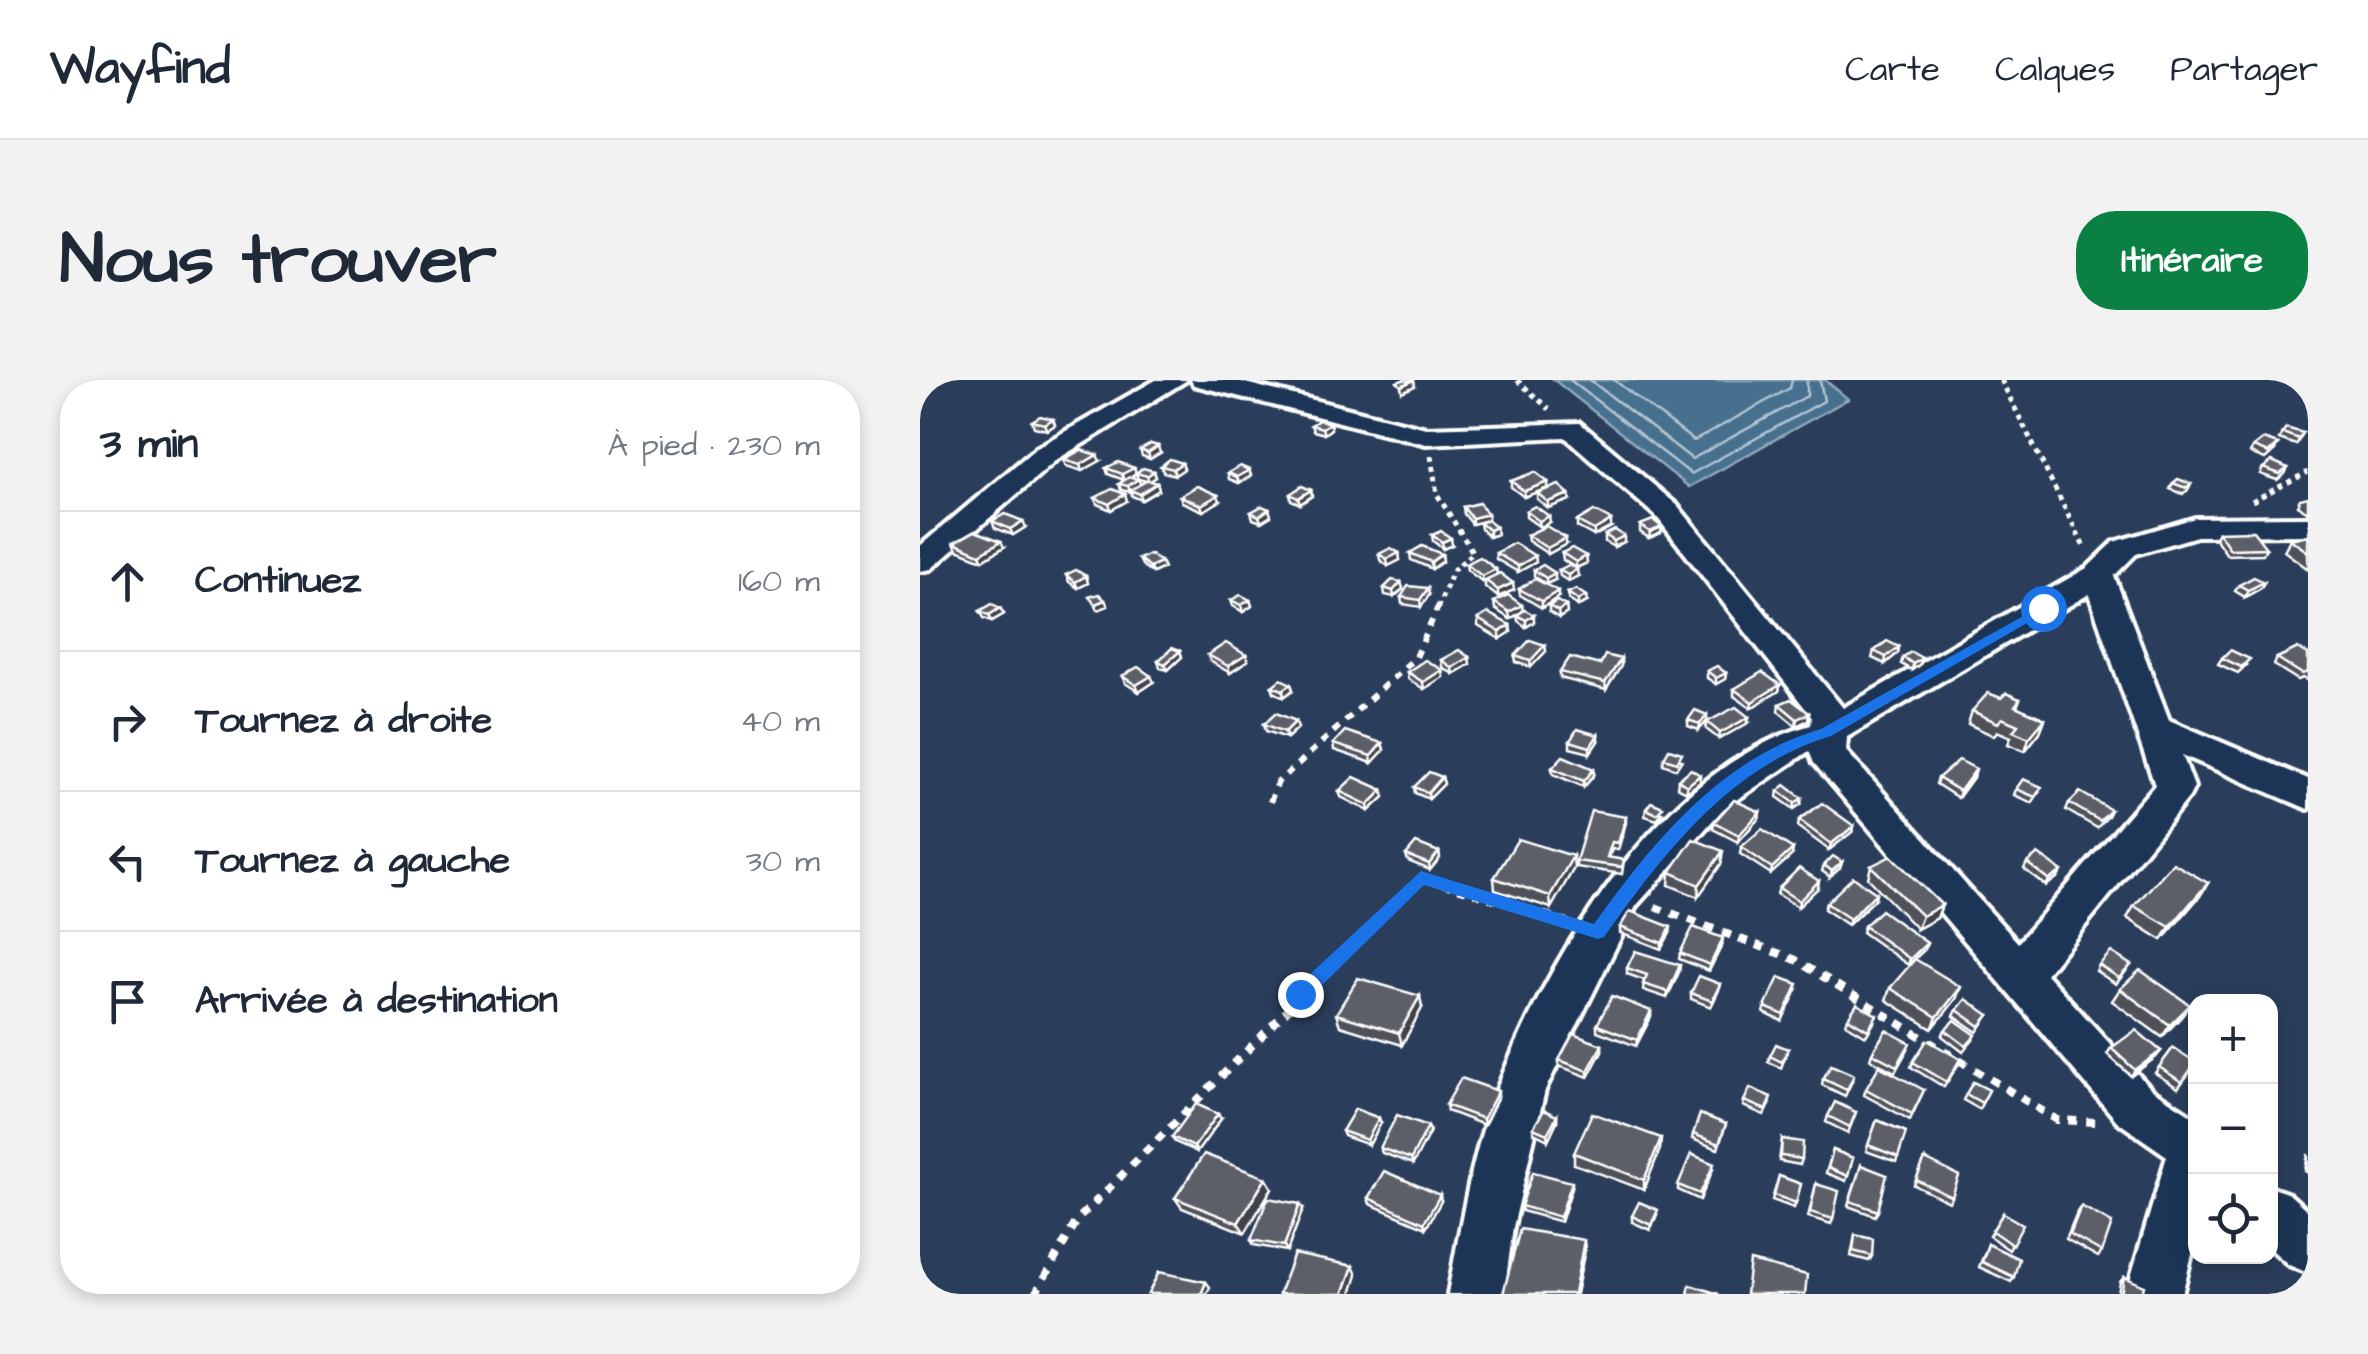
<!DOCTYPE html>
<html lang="fr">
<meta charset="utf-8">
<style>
:root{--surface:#fff;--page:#f2f2f3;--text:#1f2937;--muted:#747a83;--line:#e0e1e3;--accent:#0b8043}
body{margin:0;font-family:"Architects Daughter",sans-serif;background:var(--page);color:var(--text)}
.controls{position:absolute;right:30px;bottom:30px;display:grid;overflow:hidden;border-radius:20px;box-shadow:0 5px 15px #0003}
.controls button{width:90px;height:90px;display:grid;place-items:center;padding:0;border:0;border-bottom:2px solid var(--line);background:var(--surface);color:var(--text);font:50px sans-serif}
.stop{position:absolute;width:30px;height:30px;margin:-22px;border:8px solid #1a73e8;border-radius:50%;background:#fff}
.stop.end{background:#1a73e8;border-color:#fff;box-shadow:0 2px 10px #0008}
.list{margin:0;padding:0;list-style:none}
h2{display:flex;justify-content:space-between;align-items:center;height:130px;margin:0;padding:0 40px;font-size:42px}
h2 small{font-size:32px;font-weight:400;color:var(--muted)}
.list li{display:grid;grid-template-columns:65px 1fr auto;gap:30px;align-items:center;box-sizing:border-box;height:140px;padding:0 40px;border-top:2px solid var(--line)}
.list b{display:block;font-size:38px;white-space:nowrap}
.list em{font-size:32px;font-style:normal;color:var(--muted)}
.icon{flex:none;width:55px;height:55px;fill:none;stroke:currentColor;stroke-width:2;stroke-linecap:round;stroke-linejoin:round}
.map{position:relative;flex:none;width:1388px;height:914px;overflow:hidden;border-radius:40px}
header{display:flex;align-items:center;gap:60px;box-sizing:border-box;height:140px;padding:0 50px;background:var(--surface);border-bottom:2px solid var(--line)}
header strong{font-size:48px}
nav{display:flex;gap:55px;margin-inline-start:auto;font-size:35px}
.intro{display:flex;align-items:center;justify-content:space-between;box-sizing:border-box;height:240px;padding:0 60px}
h1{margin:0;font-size:70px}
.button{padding:25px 45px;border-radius:40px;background:var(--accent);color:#fff;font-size:35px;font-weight:700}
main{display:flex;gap:60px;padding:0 60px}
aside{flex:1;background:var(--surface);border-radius:40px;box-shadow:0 5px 15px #0003}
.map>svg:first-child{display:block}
.water{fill:#466f8e;stroke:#90a9bb;stroke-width:2.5}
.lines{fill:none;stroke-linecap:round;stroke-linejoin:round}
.shore{stroke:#b5c5d2;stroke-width:2.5}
.minor-casing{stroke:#fff;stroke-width:8}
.path-far2{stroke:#fff;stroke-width:5;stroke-dasharray:5 5;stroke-linecap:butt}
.path-far1{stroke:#fff;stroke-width:6;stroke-dasharray:8 8;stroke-linecap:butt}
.path{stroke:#fff;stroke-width:8;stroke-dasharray:9 9;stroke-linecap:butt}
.minor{fill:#1d3557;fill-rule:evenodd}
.wall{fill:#505159;stroke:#fff;stroke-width:2.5}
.shaded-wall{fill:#414248;stroke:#fff;stroke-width:2.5}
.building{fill:#5d5e67;stroke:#fff;stroke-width:2.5}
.route{fill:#1a73e8}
</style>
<header>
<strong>Wayfind</strong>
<nav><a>Carte</a><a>Calques</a><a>Partager</a></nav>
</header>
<div class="intro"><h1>Nous trouver</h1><a class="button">Itinéraire</a></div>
<main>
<aside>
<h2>3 min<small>À pied · 230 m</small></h2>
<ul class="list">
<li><svg class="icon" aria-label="ahead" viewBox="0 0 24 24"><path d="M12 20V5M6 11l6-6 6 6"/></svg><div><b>Continuez</b></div><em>160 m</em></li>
<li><svg class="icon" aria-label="right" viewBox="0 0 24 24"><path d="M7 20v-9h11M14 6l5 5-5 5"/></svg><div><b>Tournez à droite</b></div><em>40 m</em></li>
<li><svg class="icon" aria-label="left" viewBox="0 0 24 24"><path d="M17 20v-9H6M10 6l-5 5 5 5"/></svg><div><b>Tournez à gauche</b></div><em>30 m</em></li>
<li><svg class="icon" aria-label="arrive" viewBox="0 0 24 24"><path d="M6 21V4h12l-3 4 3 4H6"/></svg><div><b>Arrivée à destination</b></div></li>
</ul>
</aside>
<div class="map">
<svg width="1388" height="914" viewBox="0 0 1388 914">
<rect width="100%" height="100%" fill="#2a3d5a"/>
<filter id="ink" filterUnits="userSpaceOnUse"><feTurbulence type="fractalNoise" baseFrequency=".01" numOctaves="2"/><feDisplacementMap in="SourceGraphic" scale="20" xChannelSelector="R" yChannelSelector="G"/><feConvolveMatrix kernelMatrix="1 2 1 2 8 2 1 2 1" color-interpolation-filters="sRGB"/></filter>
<g filter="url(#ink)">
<path class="water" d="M634,0H905L928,19L769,107Z"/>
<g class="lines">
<g class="shore">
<path d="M650,0L771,94L904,21L900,0"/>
<path d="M670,0L772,79L887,16V0"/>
<path d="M694,0L774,61L870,8L872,0"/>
</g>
<defs>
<g id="minor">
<path d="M236,0H267L136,80L11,189L0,191V166L116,68Z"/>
<path d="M271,0H313L506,48L660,43L757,125L923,328L1167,188L1194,162L1275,138L1388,137V155L1277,156L1216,174L1194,196L1249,340L1388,399V429L1262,375L1274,407L1269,417L1126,594L1232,710L1276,738V858L1262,914H1206L1247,776L1198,742L894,383L889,371L803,429L716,526L625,710L593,847L584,914H528C541,846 552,771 578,707C633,570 741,388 891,345L892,337L737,137L645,57L506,64L274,5ZM1169,214L1235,405L1098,563L926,371L927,357Z"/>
<path d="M1350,807L1369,814L1388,831V893L1369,885L1350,868Z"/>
</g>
</defs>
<use href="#minor" class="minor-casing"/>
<g class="path-far2">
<path d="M597,0L629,29"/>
<path d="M1081,0L1165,169"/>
<path d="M511,76L517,114L553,173L534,189L517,229"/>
<path d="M1332,121L1388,92"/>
</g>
<g class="path-far1">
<path d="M350,422L358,402L496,277L518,227"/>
<path d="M472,527L501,498L597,527"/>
</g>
<g class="path">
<path d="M589,524L647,542"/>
<path d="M735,527L874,579L1137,740L1177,742"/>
<path d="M115,914L158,839L474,524"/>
</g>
<use href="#minor" class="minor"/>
</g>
<g class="wall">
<path d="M133,39L135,45L127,50L114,47L112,41Z"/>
<path d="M410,43L411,49L404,54L393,51L391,45Z"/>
<path d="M1362,53H1383L1376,65L1359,59Z"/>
<path d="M1358,64L1355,70L1345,79L1330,73L1333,67Z"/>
<path d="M220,70L240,73L230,79L222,76Z"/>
<path d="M143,80L180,81L162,91L146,86Z"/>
<path d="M262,83L264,89L255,95L243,92L241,86Z"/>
<path d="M186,88H214L216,94L211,97L220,104L226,101L218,99L216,93L234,91L236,97L230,101L237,103L239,110L222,120L212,116L211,112L201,110L199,104L204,100L188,94Z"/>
<path d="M1343,88H1368L1365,94L1357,100L1340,94Z"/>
<path d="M329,90L331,96L319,103L309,99L308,93Z"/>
<path d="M591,101L628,102V108L604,117L591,107Z"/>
<path d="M1253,103L1271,104L1268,110L1263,114L1250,109Z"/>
<path d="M391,110L392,116L380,124L371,120L370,114Z"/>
<path d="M617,113L649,114L650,120L628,128L617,119Z"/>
<path d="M205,114L207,121L191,130L177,124L175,118Z"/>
<path d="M260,116L300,121L283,131L262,122Z"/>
<path d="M1388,117V132L1377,125L1380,119Z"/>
<path d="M543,127L568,134V140L552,144L544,134Z"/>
<path d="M349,129L351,136L341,142L333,139L331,132Z"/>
<path d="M606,131L630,142L620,147L606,137Z"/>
<path d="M72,141L106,147L93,155L75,148Z"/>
<path d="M657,141L691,147L674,156L657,147Z"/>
<path d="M560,143L576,147L577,154L569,157L561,149Z"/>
<path d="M720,145L742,147L741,153L729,158L720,152Z"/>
<path d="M1298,152L1346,168L1343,174L1307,175L1295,158Z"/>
<path d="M512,155L532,165L523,169L513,161Z"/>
<path d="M607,155L646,164L628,174L608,161Z"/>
<path d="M685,155L704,162L694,167L685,162Z"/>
<path d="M1388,155V189L1364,171L1370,159Z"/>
<path d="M34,163L84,167L63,180L37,170Z"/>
<path d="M479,173L480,180L468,186L460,180L459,174Z"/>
<path d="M490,173L522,174L523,181L512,189L491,180Z"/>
<path d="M576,173L615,176L616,182L598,192L576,179Z"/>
<path d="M642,173L666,176L667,183L656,188L643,180Z"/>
<path d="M219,179L241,182L244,188L233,193L222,185Z"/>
<path d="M546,184L576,189L577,195L594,210L578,217L565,207V201L563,202L547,190Z"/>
<path d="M614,190L635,200L626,204L614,196Z"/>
<path d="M639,190L658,196L648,201L640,196Z"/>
<path d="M146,195L166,196L168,203L158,208L149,202Z"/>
<path d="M481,202L483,209L474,217L465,215L464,208Z"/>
<path d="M1344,202L1341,208L1325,217L1315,211L1319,205Z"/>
<path d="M599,209L638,217L622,228L600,215Z"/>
<path d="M648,213L667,222L658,226L649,220Z"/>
<path d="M509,215L501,227L482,224L481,217Z"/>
<path d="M311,220H330L332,226L323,232L313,226Z"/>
<path d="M574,222L603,231L614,242L606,247L598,241L597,235L590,239L575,229Z"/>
<path d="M629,226H646L647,233L639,238L629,232Z"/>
<path d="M80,228L84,234L72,241L64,238L60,231Z"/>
<path d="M558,239L590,245L591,252L580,259L558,246Z"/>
<path d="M625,265L626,271L611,287L596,282L595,276Z"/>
<path d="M979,267L978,273L965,284L952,278L954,271Z"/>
<path d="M260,271L262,277L248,290L240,288L238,281Z"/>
<path d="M1388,274V301L1383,298L1378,300L1354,285L1357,278Z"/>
<path d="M288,275H326L328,281L310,293L290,281Z"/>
<path d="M549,277L550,284L533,294L522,287L521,280Z"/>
<path d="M983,277L1000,284L992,290L981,284Z"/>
<path d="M1302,278L1326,285L1318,293L1298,284Z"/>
<path d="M701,279V286L686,310L640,298V292Z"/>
<path d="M522,290L523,297L504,309L488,299L487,292Z"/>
<path d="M787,291L806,293L805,299L796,304L787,298Z"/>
<path d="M202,296L234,302L219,312L205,303Z"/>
<path d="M371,304L373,310L364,317L354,312L352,306Z"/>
<path d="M860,305L859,311L831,328L814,316V309Z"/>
<path d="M1081,318L1100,319L1097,327L1125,339L1120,352L1105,371L1088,364L1091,357L1077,351L1074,356L1048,344L1052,331Z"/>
<path d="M859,324L889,333L888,340L876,346L858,331Z"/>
<path d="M768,340L787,341L779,350L768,346Z"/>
<path d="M787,342L828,343L799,359L786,349Z"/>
<path d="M344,344L378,348L367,358L346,351Z"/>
<path d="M650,361H678L670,373L650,368Z"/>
<path d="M462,363L464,370L452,383L414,370L413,364Z"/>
<path d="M744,378L762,380L756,389L743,384Z"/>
<path d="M632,388L674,395L664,407L633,394Z"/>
<path d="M1054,396L1038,418L1016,404L1018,398Z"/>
<path d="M522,397L524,404L509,419L495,413L494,407Z"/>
<path d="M758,400L780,402L767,412L757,407Z"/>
<path d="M1096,409L1119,413L1112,423L1094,415Z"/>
<path d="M463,410L464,417L449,431L421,417L419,411Z"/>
<path d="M858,411L881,424L874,429L857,417Z"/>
<path d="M1149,423L1191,430L1188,436L1177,448L1146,430Z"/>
<path d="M726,429L742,433L737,440L725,436Z"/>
<path d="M840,432L839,438L818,462L793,449L794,442Z"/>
<path d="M706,437V443L698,470L692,469L689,478L704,480L702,494L656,487V481Z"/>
<path d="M879,440L932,452L909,470L878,447Z"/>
<path d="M821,467L872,475L851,494L820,474Z"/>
<path d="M519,472L520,478L510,490L488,481L486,475Z"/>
<path d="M922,482L920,488L910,497L902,491L904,485Z"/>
<path d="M1107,483L1138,497L1126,506L1104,489Z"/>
<path d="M801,484L778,517L749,505L750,492Z"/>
<path d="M951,486L1022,525L1017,538L997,549L948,498Z"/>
<path d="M654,488L631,528L575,510L574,498Z"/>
<path d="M1288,503L1280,516L1242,560L1207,538L1214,526Z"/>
<path d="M859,508H898L878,527L857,514Z"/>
<path d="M955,519L928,545L904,529L906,523Z"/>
<path d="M944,546L1007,563L1005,569L988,585L942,552Z"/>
<path d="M700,547L750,553L741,569L700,553Z"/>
<path d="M802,565L789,591L759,579L760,573Z"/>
<path d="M760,585L759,592L747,618L723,610L724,600L707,594V588Z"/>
<path d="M1179,585H1211L1196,604L1176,591Z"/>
<path d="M800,604L799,610L791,627L771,619V613Z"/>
<path d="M970,608L1036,619L1012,649L966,620Z"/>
<path d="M1200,609L1270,625L1261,637L1242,657L1192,621Z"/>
<path d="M877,610L862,641L844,633L845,627Z"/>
<path d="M502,628L482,665L420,646L416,634Z"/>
<path d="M1037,630L1069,635L1057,652L1034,636Z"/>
<path d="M731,631V637L716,666L677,651V645Z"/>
<path d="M928,638L955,641L946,656L926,644Z"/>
<path d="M1025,650L1053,660L1043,672L1022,656Z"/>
<path d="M682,665V671L668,697L639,686V680Z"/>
<path d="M1191,668L1241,671L1236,677L1211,696L1187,674Z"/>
<path d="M1253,668L1276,684L1258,708L1235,693Z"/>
<path d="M868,669L861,688L848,682L850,676Z"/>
<path d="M988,669L975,692L950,679L952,673Z"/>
<path d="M993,682L1038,685L1024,707L991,687Z"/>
<path d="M903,699L932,701L925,716L902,705Z"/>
<path d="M1053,702L1069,710L1059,729L1043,720Z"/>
<path d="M946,709L1004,710L990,740L944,715Z"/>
<path d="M578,717L564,745L527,731L526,725Z"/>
<path d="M824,721L850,723L844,735L823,726Z"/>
<path d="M936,732L928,753L906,742L908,736Z"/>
<path d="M637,736V741L628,760L614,753L613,748Z"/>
<path d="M301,739L277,772L255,762L252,757Z"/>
<path d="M957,740L986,752L976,782L946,771Z"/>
<path d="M461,743L449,765L424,756L422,751Z"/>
<path d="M806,744L798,769L772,759L773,754Z"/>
<path d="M510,751L493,784L462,773L460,768Z"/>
<path d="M741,758L740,769L724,810L654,784V773Z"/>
<path d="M862,759L882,779L880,785L859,781Z"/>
<path d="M913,770L933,778L926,801L906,793Z"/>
<path d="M1388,774V793L1385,791Z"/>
<path d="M1005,779L1032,817L1029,822L994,805Z"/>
<path d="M941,785L958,831L955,836L928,826Z"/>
<path d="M793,789L780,820L758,810V805Z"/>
<path d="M859,796L881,804L874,828L852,820Z"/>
<path d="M346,798L352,808L325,853L262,828L255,818Z"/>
<path d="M896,804L913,839L911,844L888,837Z"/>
<path d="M652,807L641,842L602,831L601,826Z"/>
<path d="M448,818L521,821L506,848L450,824Z"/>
<path d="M1161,826L1182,872L1178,877L1146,859L1157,832Z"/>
<path d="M383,829L367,871L334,865L331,860Z"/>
<path d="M1083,833L1092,865L1089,870L1069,856Z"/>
<path d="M737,835L730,850L712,842V836Z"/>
<path d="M935,855L952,876L949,881L931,876Z"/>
<path d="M1068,864L1094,897L1091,902L1059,887Z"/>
<path d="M1204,897L1222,914H1198L1200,902Z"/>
</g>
<g class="shaded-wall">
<path d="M494,0L495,6L482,12L481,6Z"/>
<path d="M133,39L135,45L127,50L124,44Z"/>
<path d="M410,43L411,49L404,54L402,48Z"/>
<path d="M238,66L240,73L230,79L228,73Z"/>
<path d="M177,75L180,81L162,91L160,85Z"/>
<path d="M262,83L264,89L255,95L253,89Z"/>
<path d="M214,88L216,94L204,101L202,94Z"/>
<path d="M329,90L331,96L319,103L317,97Z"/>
<path d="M234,91L236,97L229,102L227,96Z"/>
<path d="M218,99L221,105L210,112L208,106Z"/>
<path d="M628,102V108L604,117V111Z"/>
<path d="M237,103L239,110L222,120L220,114Z"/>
<path d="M391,110L392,116L380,124L378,118Z"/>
<path d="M205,114L207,121L191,130L189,124Z"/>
<path d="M649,114L650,120L628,128V122Z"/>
<path d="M298,115L300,121L283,131L281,125Z"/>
<path d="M349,129L351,136L341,142L339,136Z"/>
<path d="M568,134V140L552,144V138Z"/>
<path d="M629,136L630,142L620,147L619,141Z"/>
<path d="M691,140V147L674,156V150Z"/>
<path d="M103,141L106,147L93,155L90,149Z"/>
<path d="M576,147L577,154L569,157V150Z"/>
<path d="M742,147L741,153L729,158L730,152Z"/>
<path d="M704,156V162L694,167V161Z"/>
<path d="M531,158L532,165L523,169L522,162Z"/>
<path d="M646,158V164L628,174L627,168Z"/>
<path d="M81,161L84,167L63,180L60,174Z"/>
<path d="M479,173L480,180L468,186L467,179Z"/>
<path d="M522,174L523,181L512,189L511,182Z"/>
<path d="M615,176L616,182L598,192V186Z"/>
<path d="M666,176L667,183L656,188V182Z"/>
<path d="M241,182L244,188L233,193L230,187Z"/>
<path d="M576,189L577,196L563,202L562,196Z"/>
<path d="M657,189L658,196L648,201V195Z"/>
<path d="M635,193V200L626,204V198Z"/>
<path d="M166,196L168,203L158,208L155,202Z"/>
<path d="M481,202L483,209L474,217L473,211Z"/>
<path d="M1344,202L1341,208L1325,217L1328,210Z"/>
<path d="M593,203L594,210L578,217V210Z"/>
<path d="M508,208L509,215L501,227L500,220Z"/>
<path d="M638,211V217L622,228V221Z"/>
<path d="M666,216L667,222L658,226V220Z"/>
<path d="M185,220L188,226L178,230L175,224Z"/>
<path d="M330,220L332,226L323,232L321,225Z"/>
<path d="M602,225L603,231L590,239L589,232Z"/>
<path d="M646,226L647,233L639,238L638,231Z"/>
<path d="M80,228L84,234L72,241L69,235Z"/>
<path d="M614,235V242L606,247V240Z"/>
<path d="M590,245L591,252L580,259V252Z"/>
<path d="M625,265L626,271L611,287L610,281Z"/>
<path d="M979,267L978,273L965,284L966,277Z"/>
<path d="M260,271L262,277L248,290L245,284Z"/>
<path d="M326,275L328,281L310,293L308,286Z"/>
<path d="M549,277L550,284L533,294L532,288Z"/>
<path d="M1002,278L1000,284L992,290L993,284Z"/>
<path d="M701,279V286L686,310L685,303Z"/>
<path d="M522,290L523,297L504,309L503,302Z"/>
<path d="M806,293L805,299L796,304V298Z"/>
<path d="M231,296L234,302L219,312L216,305Z"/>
<path d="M371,304L373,310L364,317L363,310Z"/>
<path d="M860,305L859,311L831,328L832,322Z"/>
<path d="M889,333L888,340L876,346L877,339Z"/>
<path d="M787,335V341L779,350L780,344Z"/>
<path d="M829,337L828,343L799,359L800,353Z"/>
<path d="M1125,339L1120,352L1105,371L1109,358Z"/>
<path d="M376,341L378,348L367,358L365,352Z"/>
<path d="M678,355V361L670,373V367Z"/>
<path d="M462,363L464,370L452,383L451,376Z"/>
<path d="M674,389V395L664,407V401Z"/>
<path d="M1056,389L1054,396L1038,418L1040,411Z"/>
<path d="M780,395V402L767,412V406Z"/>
<path d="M522,397L524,404L509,419L508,413Z"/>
<path d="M463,410L464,417L449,431L448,425Z"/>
<path d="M882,418L881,424L874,429L875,423Z"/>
<path d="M840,432L839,438L818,462L819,455Z"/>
<path d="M934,446L932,452L909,470L911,464Z"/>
<path d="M873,469L872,475L851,494L852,488Z"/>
<path d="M803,471L801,484L778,517L779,505Z"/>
<path d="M519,472L520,478L510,490L509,484Z"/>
<path d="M653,476L654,488L631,528L630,516Z"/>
<path d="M922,482L920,488L910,497L912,491Z"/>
<path d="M1142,491L1138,497L1126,506L1129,500Z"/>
<path d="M899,501L898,508L878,527L879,521Z"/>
<path d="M1288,503L1280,516L1242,560L1250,547Z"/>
<path d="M956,513L955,519L928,545L930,539Z"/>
<path d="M1022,525L1017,538L997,549L1002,536Z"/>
<path d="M751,547L750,553L741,569L742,563Z"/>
<path d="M803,558L802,565L789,591L790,585Z"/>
<path d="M1007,563L1005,569L988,585L990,579Z"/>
<path d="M760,585L759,592L747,618L748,612Z"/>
<path d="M1041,607L1036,619L1012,649L1017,637Z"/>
<path d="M500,616L502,628L482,665L479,653Z"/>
<path d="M1270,625L1261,637L1242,657L1250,645Z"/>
<path d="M731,631V637L716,666L717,660Z"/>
<path d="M682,665V671L668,697V691Z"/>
<path d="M1241,671L1236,677L1211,696L1215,690Z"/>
<path d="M578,711V717L564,745L563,739Z"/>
<path d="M298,734L301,739L277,772L274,767Z"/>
<path d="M637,736V741L628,760L627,754Z"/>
<path d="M459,738L461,743L449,765L447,760Z"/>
<path d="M508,746L510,751L493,784L491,779Z"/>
<path d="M741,758L740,769L724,810V800Z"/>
<path d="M346,798L352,808L325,853L318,843Z"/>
<path d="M652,802V807L641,842L640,837Z"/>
<path d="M520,815L521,821L506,848L504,843Z"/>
<path d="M380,824L383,829L367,871L364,866Z"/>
<path d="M664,860L665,870L656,914H654Z"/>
<path d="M433,886L437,895L431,914H423Z"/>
<path d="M286,902L290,907L287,914H281Z"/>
</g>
<g class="building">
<path d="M483,0H494L481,6L477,2Z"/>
<path d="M120,36L133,39L124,44L112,41Z"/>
<path d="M399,40L410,43L402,48L391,45Z"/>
<path d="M1366,48L1383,53L1379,59L1362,53Z"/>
<path d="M1343,59L1358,64L1348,73L1333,67Z"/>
<path d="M231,64L238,66L228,73L220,70Z"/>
<path d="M161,70L177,75L160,85L143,80Z"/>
<path d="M250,79L262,83L253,89L241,86Z"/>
<path d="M1352,81L1368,88L1360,94L1343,88Z"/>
<path d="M198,82L214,88L202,94L186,88Z"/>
<path d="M320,86L329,90L317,97L308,93Z"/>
<path d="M223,88L234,91L227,96L216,93Z"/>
<path d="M615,92L628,102L604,111L591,101Z"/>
<path d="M209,97L218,99L208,106L199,104Z"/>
<path d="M1258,99L1271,104L1266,108L1253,103Z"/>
<path d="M228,100L237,103L220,114L210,110Z"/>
<path d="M639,105L649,114L628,122L617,113Z"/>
<path d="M277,106L298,115L281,125L260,116Z"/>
<path d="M382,106L391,110L378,118L370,114Z"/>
<path d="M192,109L205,114L189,124L175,118Z"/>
<path d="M559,123L568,134L552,138L543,127Z"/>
<path d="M342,126L349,129L339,136L331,132Z"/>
<path d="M615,126L629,136L619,141L606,131Z"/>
<path d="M674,131L691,140L674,150L657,141Z"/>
<path d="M85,134L103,141L90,149L72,141Z"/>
<path d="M567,140L576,147L569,150L560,143Z"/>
<path d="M733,140L742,147L730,152L720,145Z"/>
<path d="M626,146L646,158L627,168L607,155Z"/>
<path d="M695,150L704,156L694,161L685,155Z"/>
<path d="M55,151L81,161L60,174L34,163Z"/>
<path d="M521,151L531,158L522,162L512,155Z"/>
<path d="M1333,151L1346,168L1310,169L1298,152Z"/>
<path d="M1388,155V172L1370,159Z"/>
<path d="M594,163L615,176L598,186L576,173Z"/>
<path d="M502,166L522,174L511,182L490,173Z"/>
<path d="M471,168L479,173L467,179L459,174Z"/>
<path d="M652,168L666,176L656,182L642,173Z"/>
<path d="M230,174L241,182L230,187L219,179Z"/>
<path d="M560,177L576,189L562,196L546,184Z"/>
<path d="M623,185L635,193L626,198L614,190Z"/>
<path d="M649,185L657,189L648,195L639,190Z"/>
<path d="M156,190L166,196L155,202L146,195Z"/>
<path d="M580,193L593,203L578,210L565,200Z"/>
<path d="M1334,197L1344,202L1328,210L1319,205Z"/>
<path d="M615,199L638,211L622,221L599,209Z"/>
<path d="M472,200L481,202L473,211L464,208Z"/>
<path d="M488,206L508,208L500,220L481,217Z"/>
<path d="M656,209L666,216L658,220L648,213Z"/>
<path d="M179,214L185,220L175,224L169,217Z"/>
<path d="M321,215L330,220L321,225L311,220Z"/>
<path d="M588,215L602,225L589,232L574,222Z"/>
<path d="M637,221L646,226L638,231L629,226Z"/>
<path d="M72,224L80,228L69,235L60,231Z"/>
<path d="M605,230L614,235L606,240L597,235Z"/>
<path d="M568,233L590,245L580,252L558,239Z"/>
<path d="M610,260L625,265L610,281L595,276Z"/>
<path d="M967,261L979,267L966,277L954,271Z"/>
<path d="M306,263L326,275L308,286L288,275Z"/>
<path d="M252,268L260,271L245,284L238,281Z"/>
<path d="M1378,268L1388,274V292L1382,294L1357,278Z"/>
<path d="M539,270L549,277L532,288L521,280Z"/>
<path d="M1310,270L1330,279L1321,287L1302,278Z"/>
<path d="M991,272L1002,278L993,284L983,277Z"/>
<path d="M685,275L701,279L685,303L640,292L650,277L680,285Z"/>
<path d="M505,280L522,290L503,302L487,292Z"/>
<path d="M797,286L806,293L796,298L787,291Z"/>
<path d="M218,287L231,296L216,305L202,296Z"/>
<path d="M842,292L860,305L832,322L814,309Z"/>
<path d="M361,299L371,304L363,310L352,306Z"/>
<path d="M1068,313L1081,318L1086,313L1100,319L1095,326L1125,339L1109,358L1093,351L1098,345L1082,338L1078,343L1052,331Z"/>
<path d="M871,319L889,333L877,339L859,324Z"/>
<path d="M816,327L829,337L800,353L787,342Z"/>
<path d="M775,330L787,335L780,344L768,340Z"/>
<path d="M356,333L376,341L365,352L344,344Z"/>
<path d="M657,349L678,355L670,367L650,361Z"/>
<path d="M425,351L462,363L451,376L413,364Z"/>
<path d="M749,369L762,373L757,382L744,378Z"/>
<path d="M643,376L674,389L664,401L632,388Z"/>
<path d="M1039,380L1056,389L1040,411L1018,398Z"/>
<path d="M771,389L780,395L767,406L758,400Z"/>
<path d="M509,392L522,397L508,413L494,407Z"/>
<path d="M434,397L463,410L448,425L419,411Z"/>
<path d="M1103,399L1122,407L1115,417L1096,409Z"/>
<path d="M865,405L882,418L875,423L858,411Z"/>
<path d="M1160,412L1191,430L1180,441L1149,423Z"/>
<path d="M814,420L840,432L819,455L794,442Z"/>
<path d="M731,422L743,427L737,434L726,429Z"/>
<path d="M902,423L934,446L911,464L879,440Z"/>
<path d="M671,431L706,437L698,463L692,462L687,477L704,480L702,487L656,481Z"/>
<path d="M842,449L873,469L852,488L821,467Z"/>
<path d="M598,459L653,476L630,516L574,498Z"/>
<path d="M773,459L803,471L779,505L750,492Z"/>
<path d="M496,463L519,472L509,484L486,475Z"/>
<path d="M1118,474L1142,491L1129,500L1107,483Z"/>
<path d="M913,476L922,482L912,491L904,485Z"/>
<path d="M971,476L1022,525L1002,536L951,486Z"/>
<path d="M1253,483L1288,503L1250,547L1214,526Z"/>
<path d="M879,488L899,501L879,521L859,508Z"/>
<path d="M933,497L956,513L930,539L906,523Z"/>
<path d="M961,530L1007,563L990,579L944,546Z"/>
<path d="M710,531L751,547L742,563L700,547Z"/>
<path d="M773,547L803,558L790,585L760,573Z"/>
<path d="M715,571L760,585L748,612L723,604L727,595L707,588Z"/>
<path d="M1191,572L1211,585L1199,598L1179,585Z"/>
<path d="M995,579L1041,607L1017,637L970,608Z"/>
<path d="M1220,590L1270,625L1250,645L1200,609Z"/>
<path d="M779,596L800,604L792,621L771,613Z"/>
<path d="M859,597L878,604L864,635L845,627Z"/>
<path d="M438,598L500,616L479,653L416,634Z"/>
<path d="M692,616L731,631L717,660L677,645Z"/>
<path d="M1046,619L1069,635L1060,646L1037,630Z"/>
<path d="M937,624L957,635L948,650L928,638Z"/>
<path d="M1035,640L1056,655L1046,666L1025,650Z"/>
<path d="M966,650L990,663L977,686L952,673Z"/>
<path d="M1216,650L1241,671L1215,690L1191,668Z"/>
<path d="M653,654L682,665L668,691L639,680Z"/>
<path d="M1007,660L1040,679L1027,702L993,682Z"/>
<path d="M856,664L868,669L862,682L850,676Z"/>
<path d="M1253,668L1276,682L1262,702L1239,687Z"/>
<path d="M911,685L934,695L927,710L903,699Z"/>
<path d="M959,686L1004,710L992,734L946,709Z"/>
<path d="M541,698L578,711L563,739L526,725Z"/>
<path d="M1053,702L1069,710L1062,723L1046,714Z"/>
<path d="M830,708L851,717L846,730L824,721Z"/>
<path d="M915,722L936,732L930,747L908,736Z"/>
<path d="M276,724L298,734L274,767L252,757Z"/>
<path d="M435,729L459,738L447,760L422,751Z"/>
<path d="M624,730L637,736L627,754L613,748Z"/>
<path d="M672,733L741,758L724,800L654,773Z"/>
<path d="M780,734L806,744L799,764L773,754Z"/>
<path d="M477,735L508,746L491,779L460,768Z"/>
<path d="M957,740L986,752L978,777L948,765Z"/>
<path d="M862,759L883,762L882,779L861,776Z"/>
<path d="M913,770L933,778L928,796L908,788Z"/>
<path d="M284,774L346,798L318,843L255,818Z"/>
<path d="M771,774L794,784L780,814L758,805Z"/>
<path d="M1005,779L1039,796L1032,817L996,800Z"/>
<path d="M941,785L967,795L958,831L930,821Z"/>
<path d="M464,791L520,815L504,843L448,818Z"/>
<path d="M613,792L652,802L640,837L601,826Z"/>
<path d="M859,796L881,804L876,823L854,815Z"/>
<path d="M896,804L919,811L913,839L890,832Z"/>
<path d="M348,818L380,824L364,866L331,860Z"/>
<path d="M719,822L738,830L731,845L712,836Z"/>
<path d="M1161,826L1192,843L1182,872L1150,854Z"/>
<path d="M1083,833L1103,845L1092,865L1072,851Z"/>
<path d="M600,849L664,860L654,914H583Z"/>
<path d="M935,855L953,859L952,876L933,871Z"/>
<path d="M1068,864L1099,879L1094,897L1062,882Z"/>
<path d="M374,874L433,886L423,914H359Z"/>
<path d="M830,881L887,895L885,914H826Z"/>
<path d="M239,892L286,902L281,914H228Z"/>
<path d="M1204,897L1224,906L1222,914H1201Z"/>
<path d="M770,905L799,914H768Z"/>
</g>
</g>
<path class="route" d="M1123,225L1128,231L911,356C810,386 743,474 684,557L678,559L504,505L387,620H374V609L501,491L674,544C733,462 801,378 901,349Z"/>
</svg>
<div class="controls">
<button>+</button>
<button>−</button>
<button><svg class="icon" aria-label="locate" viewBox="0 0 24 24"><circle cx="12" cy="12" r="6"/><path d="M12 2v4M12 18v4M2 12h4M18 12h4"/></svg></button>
</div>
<div class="stop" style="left:1123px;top:228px"></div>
<div class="stop end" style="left:380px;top:614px"></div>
</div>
</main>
